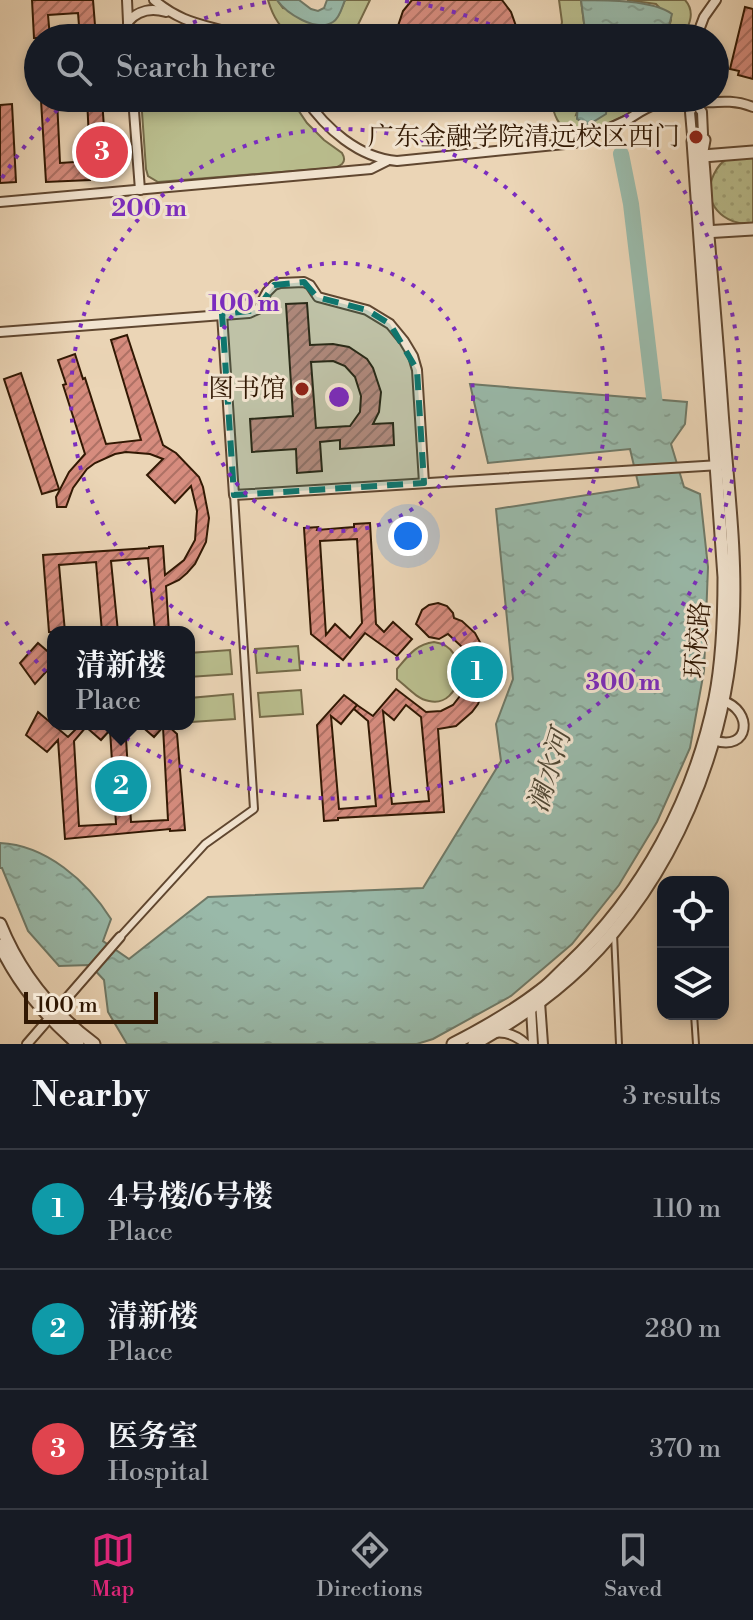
<!DOCTYPE html>
<meta charset="utf-8">
<style>
:root{--surface:#171b24;--page:#242831;--text:#f1f3f6;--muted:#9ea1a6;--line:#363941;--accent:#db2777}
body{margin:0;font-family:"Libre Bodoni","Noto Serif SC",serif;background:var(--page);color:var(--text)}
.controls{position:absolute;right:24px;bottom:24px;display:grid;overflow:hidden;border-radius:16px;box-shadow:0 4px 12px #0003}
.controls button{width:72px;height:72px;display:grid;place-items:center;padding:0;border:0;border-bottom:2px solid var(--line);background:var(--surface);color:var(--text);font:40px sans-serif}
.scale{position:absolute;left:24px;bottom:20px;width:134px;box-sizing:border-box;padding-left:8px;border:4px solid #311803;border-top:0;font-size:22px;line-height:28px;white-space:nowrap;color:#311803;-webkit-text-stroke:6px #f2e4d0;paint-order:stroke}
.you{position:absolute;left:408px;top:536px;width:28px;height:28px;margin:-20px;border:6px solid #fff;border-radius:50%;background:#1a73e8;box-shadow:0 0 0 12px #1a73e833}
.badge{display:grid;place-items:center;width:52px;height:52px;border-radius:50%;background:var(--accent);color:#fff;font-size:26px;font-weight:700}
.pin{position:absolute;translate:-50% -50%;border:4px solid #fff;box-shadow:0 2px 8px #0006}
.popup{position:absolute;left:47px;top:626px;width:148px;height:104px;box-sizing:border-box;display:grid;place-content:center;border-radius:16px;background:var(--surface);filter:drop-shadow(0 2px 6px #0005);font-size:26px;white-space:nowrap;color:var(--muted)}
.popup b{font-size:30px;color:var(--text)}
.popup::after{content:'';position:absolute;left:50%;top:100%;margin-left:-16px;border:16px solid transparent;border-top-color:var(--surface)}
.list{margin:0;padding:0;list-style:none}
h2{display:flex;justify-content:space-between;align-items:center;height:104px;margin:0;padding:0 32px;font-size:34px}
h2 small{font-size:26px;font-weight:400;color:var(--muted)}
.list li{display:grid;grid-template-columns:52px 1fr auto;gap:24px;align-items:center;box-sizing:border-box;height:120px;padding:0 32px;border-top:2px solid var(--line)}
.list b{display:block;font-size:30px;white-space:nowrap}
.list p{margin:0;font-size:26px;white-space:nowrap;color:var(--muted)}
.list em{font-size:26px;font-style:normal;color:var(--muted)}
.icon{flex:none;width:44px;height:44px;fill:none;stroke:currentColor;stroke-width:2;stroke-linecap:round;stroke-linejoin:round}
.map{position:relative;flex:none;width:753px;height:1044px;overflow:hidden}
.search{position:absolute;background:var(--surface);box-shadow:0 4px 12px #0003;left:24px;right:24px;top:24px;height:88px;display:flex;align-items:center;gap:20px;box-sizing:border-box;padding:0 28px;border-radius:44px;color:var(--muted);font-size:30px}
.sheet{height:464px;background:var(--surface)}
nav{display:flex;justify-content:space-around;align-items:center;box-sizing:border-box;height:112px;border-top:2px solid var(--line);background:var(--surface);font-size:22px;color:var(--muted)}
nav a{display:grid;justify-items:center;gap:4px}
nav .on{color:var(--accent)}
.map>svg:first-child{display:block}
.grass{fill:#b9bd8d;stroke:#756a48;stroke-width:2}
.park{fill:url(#park-dots);stroke:#756a48;stroke-width:2}
.water{fill:url(#water-ripples);stroke:#6f7967;stroke-width:2}
.lines{fill:none;stroke-linecap:round;stroke-linejoin:round}
.river{stroke:#99b9a9;stroke-width:16}
.building{fill:url(#building-hatch);stroke:#311803;stroke-width:2;fill-rule:evenodd}
.service-casing{stroke:#604730;stroke-width:8}
.pedestrian-casing{stroke:#604730;stroke-width:10}
.minor-casing{stroke:#604730;stroke-width:12}
.tertiary-casing{stroke:#604730;stroke-width:15}
.service{stroke:#f2e4d0;stroke-width:4}
.pedestrian{stroke:#f2e4d0;stroke-width:6}
.minor{stroke:#f2e4d0;stroke-width:8}
.tertiary{stroke:#f2e4d0;stroke-width:11}
.marked{fill:#0f766e;fill-opacity:0.2;stroke:#0f766e;stroke-width:6;stroke-dasharray:16 10;stroke-linejoin:round}
.ring{fill:none;stroke:#7b2cbf;stroke-width:4;stroke-dasharray:4 8}
.poi-dot{fill:#8f2418;stroke:#f2e4d0;stroke-width:3}
.labels{text-anchor:middle;dominant-baseline:central;stroke-width:6;stroke-linejoin:round;paint-order:stroke}
.poi-label{font-size:26px;fill:#311803;stroke:#f2e4d0;text-anchor:end}
.street-label{font-size:26px;fill:#311803;stroke:#f2e4d0}
.water-label{font-size:28px;font-style:italic;fill:#504835;stroke:#f2e4d0}
.centre{fill:#7b2cbf;stroke:#f2e4d0;stroke-width:4}
.ring-label{font-size:24px;text-anchor:middle;font-weight:bold;fill:#7b2cbf;stroke:#f2e4d0;stroke-width:6;stroke-linejoin:round;paint-order:stroke}
</style>
<div class="map">
<svg width="753" height="1044" viewBox="0 0 753 1044">
<defs>
<pattern id="park-dots" width="8" height="8" patternUnits="userSpaceOnUse" patternTransform="scale(2)"><rect width="8" height="8" fill="#b9bd8d"/><path d="M2 2h.1M6 6h.1" fill="none" stroke="#a0a278" stroke-width="1.8" stroke-linecap="round"/></pattern>
<pattern id="water-ripples" width="26" height="14" patternUnits="userSpaceOnUse" patternTransform="scale(2)"><rect width="26" height="14" fill="#99b9a9"/><path d="M2 4q2-2 4 0t4 0M15 11q2-2 4 0t4 0" fill="none" stroke="#849e90"/></pattern>
<pattern id="building-hatch" width="6" height="6" patternUnits="userSpaceOnUse" patternTransform="scale(2)"><rect width="6" height="6" fill="#d68c7e"/><path d="M-1 1l2-2M0 6l6-6M5 7l2-2" fill="none" stroke="#ae7165"/></pattern>
</defs>
<rect width="100%" height="100%" fill="#ebd5b6"/>
<filter id="stains"><feTurbulence type="fractalNoise" baseFrequency=".0025" numOctaves="4"/><feColorMatrix values="0 0 0 0 .2 0 0 0 0 .09 0 0 0 0 .02 0 0 0 .5 -.17"/></filter>
<radialGradient id="worn" r=".72"><stop offset=".6" stop-color="#630" stop-opacity="0"/><stop offset="1" stop-color="#630" stop-opacity=".3"/></radialGradient>
<g class="grass">
<path d="M268,0H277L283,8L338,16L345,0H370L356,29L349,38C308,38 282,48 268,0Z"/>
<path d="M559,0H581L586,38H559L562,22Z"/>
<path d="M627,0H685C696,12 689,25 683,38H666L671,20L656,4Z"/>
<path d="M141,98H290L307,123L324,140L342,153C348,163 340,167 331,168L158,182L148,176L146,169Z"/>
<path d="M551,98H578L579,106L576,115L607,105L614,98H654C635,111 595,134 573,135C558,127 553,114 551,98Z"/>
<path d="M434,642C473,647 462,709 429,701C417,699 407,687 397,679V669C408,656 416,644 434,642Z"/>
<path d="M298,646L300,670L257,673L255,649Z"/>
<path d="M230,650L232,674L189,677V653Z"/>
<path d="M301,690L303,714L260,717L258,693Z"/>
<path d="M233,694L235,719L192,722L190,698Z"/>
</g>
<path class="park" d="M753,155V224C724,226 700,203 714,174C717,168 721,162 727,159C734,156 745,156 753,155Z"/>
<g class="water">
<path d="M277,0H299L311,9L318,11L324,8L327,0H345C342,7 340,18 333,22C316,33 286,13 277,0Z"/>
<path d="M581,0C605,0 654,0 672,14L666,38H586Z"/>
<path d="M578,98H614L607,105L606,114L588,125L577,119Z"/>
<path d="M470,384L687,402L685,424L671,444L684,487L700,494L708,567L704,671L690,748L657,822L619,885L572,944L511,996L433,1039L417,1044H127L108,1012L104,980L90,965L59,966L28,931L2,868H0V843C46,845 87,881 111,919L103,941L129,959L208,897L423,888L501,761L496,724L513,679L496,509L639,487L630,449L488,463Z"/>
</g>
<g class="lines">
<path class="river" d="M621,154L631,204L657,422"/>
</g>
<g class="building">
<path d="M32,0H93L96,38H80L78,13L48,15L50,38H34Z"/>
<path d="M412,0H502L511,12L517,29V38H397V29L403,11Z"/>
<path d="M745,7L753,9V79L738,75L739,71L730,69Z"/>
<path d="M87,98H102L107,174L90,175V180L46,182L41,100L57,99L60,163L90,161Z"/>
<path d="M12,104L16,182L0,183V105Z"/>
<path d="M307,303L310,345L333,344L349,347L367,359L373,368L381,392L379,412L373,424L393,423L394,445L340,449V440L320,442L322,471L297,473L296,449L252,452L250,419L293,416L286,304ZM333,361L345,366L355,377L361,396L360,412L350,426L316,428L311,362Z"/>
<path d="M127,335L163,445L176,453L199,477L203,487L209,518L206,542L195,564L187,573L179,580L166,586L169,632H155L148,558L111,561L118,632H102L96,562L59,565L65,632H49L43,555L149,548V547L163,546L165,575L184,560L195,540L197,511L191,486L175,503L147,475L163,459L150,454L126,452L115,454L95,463L87,469L73,488L66,507H57L56,497L69,472L85,454L63,385L66,384L58,360L75,354L83,379L85,378L106,444L141,440L111,340Z"/>
<path d="M21,373L59,489L42,494L4,379Z"/>
<path d="M370,523L376,624L384,632L393,622L412,639L397,656L365,633L343,660L311,634L304,528L318,527L317,530L354,527V524ZM357,539L362,623L350,638L335,624L326,635L320,541Z"/>
<path d="M438,603L447,606L453,613L454,618L462,621L475,633L481,644L486,668V679L483,691L478,704L472,712L456,726L438,729L444,812L338,818V820L324,821L317,725L344,695L357,705L341,724L331,716L339,809L376,806L368,721L354,709L357,705L373,716L396,689L426,712L441,711L453,705L463,692L468,676L467,660L461,646L448,634L439,639L429,637L416,624L422,610L429,605ZM406,705L421,717L429,801L392,804L383,711L394,720Z"/>
<path d="M38,643L53,656V664L35,684L20,663Z"/>
<path d="M38,712L68,737L81,724H115L113,727L121,734L131,724H139L126,738L131,822L168,820L163,727L154,737L139,724H166L177,734L185,830L170,831V829L65,839L58,740L47,752L26,735ZM86,727L101,740L110,730L116,824L79,826L74,741Z"/>
</g>
<g class="lines">
<defs>
<g id="service">
<path d="M614,934L619,1044"/>
<path d="M694,1014L696,1044"/>
</g>
<path id="pedestrian" d="M120,937L205,844L254,809L234,495"/>
<g id="minor">
<path d="M127,0L128,22C138,10 152,8 166,12"/>
<path d="M154,0C186,27 210,24 245,38"/>
<path d="M128,22L129,38"/>
<path d="M696,38L704,17L716,0"/>
<path d="M133,98L140,190"/>
<path d="M305,98C325,128 359,158 397,161L575,143C593,136 610,128 627,120C636,115 644,108 655,105C671,100 682,104 698,103C718,102 733,99 753,107"/>
<path d="M692,135L690,112L695,103L702,112L703,134"/>
<path d="M0,202L371,169L387,161"/>
<path d="M222,314L234,495L720,465"/>
<path d="M0,332L249,313L258,309L267,292L274,285L280,283L304,282L310,285L318,297L367,310L390,324L404,341L413,356L417,370L424,483"/>
<path d="M713,740C751,753 753,710 723,701"/>
<path d="M540,1002L543,1044"/>
<path d="M531,1008L533,1044"/>
<path d="M494,1033C507,1031 517,1036 526,1044"/>
<path d="M27,1044L120,937"/>
</g>
<g id="tertiary">
<path d="M698,158L703,156L753,152"/>
<path d="M704,232L753,229"/>
<path d="M0,924C20,974 51,1012 94,1044"/>
<path d="M0,945C19,985 45,1015 78,1044"/>
<path d="M453,1044C484,1028 514,1011 541,990C551,983 559,973 568,965C643,894 694,800 715,698C723,658 724,617 724,577L693,141"/>
<path d="M474,1044C513,1022 550,997 582,966C673,878 726,748 733,623C737,555 727,480 722,411C718,353 713,294 708,236C706,207 705,179 702,151L704,140"/>
</g>
</defs>
<use href="#service" class="service-casing"/>
<use href="#pedestrian" class="pedestrian-casing"/>
<use href="#minor" class="minor-casing"/>
<use href="#tertiary" class="tertiary-casing"/>
<use href="#service" class="service"/>
<use href="#pedestrian" class="pedestrian"/>
<use href="#minor" class="minor"/>
<use href="#tertiary" class="tertiary"/>
</g>
<path class="marked" d="M304,282L317,297L367,310L390,324L417,370L424,483L234,495L222,314L257,310L274,285Z"/>
<g class="ring">
<circle cx="339" cy="397" r="134"/>
<circle cx="339" cy="397" r="268"/>
<path d="M2 178A402 402 0 0 1 70 98M160 37A402 402 0 0 1 273 1M405 1A402 402 0 0 1 518 37M608 98A402 402 0 1 1 2 616"/>
</g>
<g class="poi-dot">
<circle cx="696" cy="137" r="8"/>
<circle cx="302" cy="389" r="8"/>
</g>
<g class="labels">
<g class="poi-label">
<text x="680" y="137">广东金融学院清远校区西门</text>
<text x="286" y="389">图书馆</text>
</g>
<g class="street-label">
<text transform="translate(698 640) rotate(-85)">环校路</text>
</g>
<g class="water-label">
<text transform="translate(550 771) rotate(-73)">澜水河</text>
</g>
</g>
<circle cx="339" cy="397" r="12" class="centre"/>
<g class="ring-label">
<text x="149" y="216">200 m</text>
<text x="244" y="311">100 m</text>
<text x="623" y="690">300 m</text>
</g>
<rect width="100%" height="100%" filter="url(#stains)"/>
<rect width="100%" height="100%" fill="url(#worn)"/>
</svg>
<div class="controls">
<button><svg class="icon" aria-label="locate" viewBox="0 0 24 24"><circle cx="12" cy="12" r="6"/><path d="M12 2v4M12 18v4M2 12h4M18 12h4"/></svg></button>
<button><svg class="icon" aria-label="layers" viewBox="0 0 24 24"><path d="M12 4l9 5-9 5-9-5zM3 14l9 5 9-5"/></svg></button>
</div>
<div class="scale">100 m</div>
<div class="you"></div>
<div class="pin badge" style="left:477px;top:672px;background:#0f9aa8">1</div>
<div class="pin badge" style="left:121px;top:786px;background:#0f9aa8">2</div>
<div class="popup"><b>清新楼</b>Place</div>
<div class="pin badge" style="left:102px;top:152px;background:#e0444e">3</div>
<div class="search"><svg class="icon" aria-label="search" viewBox="0 0 24 24"><circle cx="10" cy="10" r="6"/><path d="M15 15l6 6"/></svg>Search here</div>
</div>
<section class="sheet">
<h2>Nearby<small>3 results</small></h2>
<ul class="list">
<li><span class="badge" style="background:#0f9aa8">1</span><div><b>4号楼/6号楼</b><p>Place</p></div><em>110 m</em></li>
<li><span class="badge" style="background:#0f9aa8">2</span><div><b>清新楼</b><p>Place</p></div><em>280 m</em></li>
<li><span class="badge" style="background:#e0444e">3</span><div><b>医务室</b><p>Hospital</p></div><em>370 m</em></li>
</ul>
</section>
<nav>
<a class="on"><svg class="icon" aria-label="map" viewBox="0 0 24 24"><path d="M3 6l6-2 6 2 6-2v14l-6 2-6-2-6 2zM9 4v14M15 6v14"/></svg>Map</a>
<a><svg class="icon" aria-label="directions" viewBox="0 0 24 24"><path d="M12 3l9 9-9 9-9-9zM9 14v-3h6M13 9l2 2-2 2"/></svg>Directions</a>
<a><svg class="icon" aria-label="saved" viewBox="0 0 24 24"><path d="M7 4h10v16l-5-4-5 4z"/></svg>Saved</a>
</nav>
